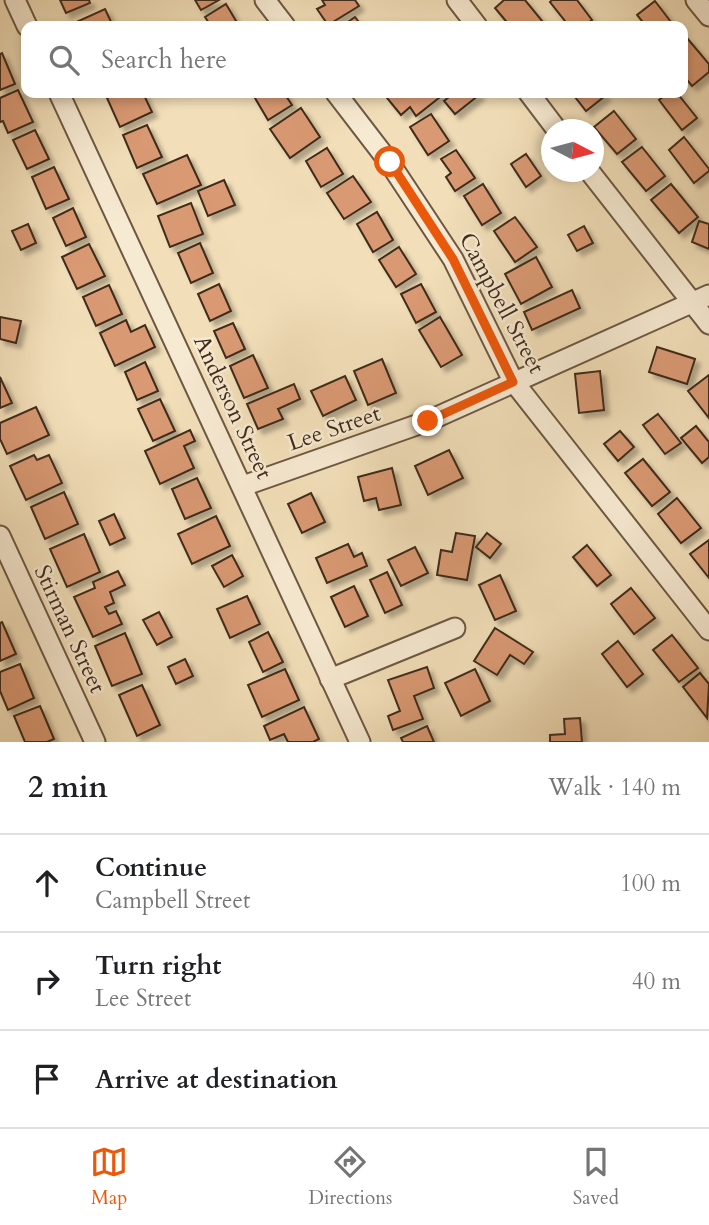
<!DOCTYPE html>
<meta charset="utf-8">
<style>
:root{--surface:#fff;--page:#f2f2f2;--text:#202124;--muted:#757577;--line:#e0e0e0;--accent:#ea580c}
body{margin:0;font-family:Cardo,serif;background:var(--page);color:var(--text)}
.compass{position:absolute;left:541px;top:119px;width:63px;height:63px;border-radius:50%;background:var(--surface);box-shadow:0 4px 10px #0003;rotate:96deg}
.stop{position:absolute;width:21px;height:21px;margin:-16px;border:5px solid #ea580c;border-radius:50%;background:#fff}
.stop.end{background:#ea580c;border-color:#fff;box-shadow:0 2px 7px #0008}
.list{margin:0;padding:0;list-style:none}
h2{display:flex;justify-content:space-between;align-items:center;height:91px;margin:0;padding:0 28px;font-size:30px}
h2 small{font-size:23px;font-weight:400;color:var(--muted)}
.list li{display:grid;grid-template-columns:46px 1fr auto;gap:21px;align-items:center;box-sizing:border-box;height:98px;padding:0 28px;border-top:2px solid var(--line)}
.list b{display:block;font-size:26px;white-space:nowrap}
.list p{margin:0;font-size:23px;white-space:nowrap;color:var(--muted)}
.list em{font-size:23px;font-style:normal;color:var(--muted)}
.icon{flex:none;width:38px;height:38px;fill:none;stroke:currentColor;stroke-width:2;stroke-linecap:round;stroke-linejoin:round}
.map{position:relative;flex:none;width:709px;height:742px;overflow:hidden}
.search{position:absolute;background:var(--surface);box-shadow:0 4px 10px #0003;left:21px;right:21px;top:21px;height:77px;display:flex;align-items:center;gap:18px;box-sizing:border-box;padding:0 24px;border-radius:14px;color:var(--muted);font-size:26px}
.sheet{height:385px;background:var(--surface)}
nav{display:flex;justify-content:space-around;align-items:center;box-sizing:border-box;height:98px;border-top:2px solid var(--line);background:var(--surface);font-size:19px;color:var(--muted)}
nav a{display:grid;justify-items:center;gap:4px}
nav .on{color:var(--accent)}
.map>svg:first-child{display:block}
.building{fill:#d99973;stroke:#3f2b1a;stroke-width:2;filter:url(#shadow)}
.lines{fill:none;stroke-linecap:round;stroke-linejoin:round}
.minor-casing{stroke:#6c5842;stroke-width:23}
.minor{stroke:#f7ead2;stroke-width:19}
.route{stroke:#ea580c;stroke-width:9}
.labels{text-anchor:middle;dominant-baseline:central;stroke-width:5;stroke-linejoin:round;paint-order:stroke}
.street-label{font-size:23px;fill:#3f2b1a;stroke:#f7ead2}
</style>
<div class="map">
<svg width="709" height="742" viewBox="0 0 709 742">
<defs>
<filter id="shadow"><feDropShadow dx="5" dy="5" stdDeviation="2" flood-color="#0004"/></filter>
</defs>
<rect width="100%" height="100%" fill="#f2dfb9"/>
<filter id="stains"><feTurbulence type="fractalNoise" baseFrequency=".00286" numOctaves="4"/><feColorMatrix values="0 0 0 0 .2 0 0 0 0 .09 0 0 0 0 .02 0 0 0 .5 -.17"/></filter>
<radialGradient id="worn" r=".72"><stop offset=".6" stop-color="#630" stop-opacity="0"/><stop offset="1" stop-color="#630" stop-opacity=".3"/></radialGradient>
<g class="building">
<path d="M60,0H89L90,3L66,13Z"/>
<path d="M195,0H219L201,10Z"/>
<path d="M322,0H355L359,6L328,25L317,9L325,5Z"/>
<path d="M504,0H525L543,22L538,26H510L495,8Z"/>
<path d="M552,0H577L592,20L583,26H569L550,2Z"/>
<path d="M655,1L674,26H646L637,15Z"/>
<path d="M226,4L239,26H211L205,17Z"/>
<path d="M105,9L113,26H73L72,24Z"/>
<path d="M355,17L362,26H342Z"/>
<path d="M687,38L709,64V72L692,86L683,75V41Z"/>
<path d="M2,53L15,84L0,90V54Z"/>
<path d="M18,90L33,122L8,133L3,121L0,122V98Z"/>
<path d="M117,93H143L152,112L120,127L107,98Z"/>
<path d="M252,93H284L292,105L268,120Z"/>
<path d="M394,93H443L444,94L416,116L410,107L401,115L387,98Z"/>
<path d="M454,93H477L479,95L455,114L444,101Z"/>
<path d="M572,93H603L605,96L586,111Z"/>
<path d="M668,93H677L697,118L682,130L659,100Z"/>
<path d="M301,108L320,137L290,158L270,129Z"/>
<path d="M614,111L636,139L617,154L594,127Z"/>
<path d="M431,114L449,141L428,155L410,127Z"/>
<path d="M147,125L162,157L137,168L123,135Z"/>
<path d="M35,130L49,159L27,169L13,140Z"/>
<path d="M684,137L709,169V171L694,183L669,150Z"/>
<path d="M642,147L665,176L646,191L622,162Z"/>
<path d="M327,148L343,174L321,187L306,161Z"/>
<path d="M456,150L475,178L455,191L446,177L451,173L441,159Z"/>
<path d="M526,154L541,176L526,187L511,164Z"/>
<path d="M187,155L201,185L157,204L143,174Z"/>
<path d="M54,167L69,199L46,209L32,177Z"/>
<path d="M353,176L371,202L344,219L327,193Z"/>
<path d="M224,180L235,205L208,216L198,191Z"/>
<path d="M483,184L501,213L482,225L464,196Z"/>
<path d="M671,184L698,217L679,233L651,200Z"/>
<path d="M191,203L203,234L170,247L158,216Z"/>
<path d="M73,208L86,237L66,246L53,218Z"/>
<path d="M377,212L393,240L373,252L357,224Z"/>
<path d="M515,217L537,247L515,262L494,231Z"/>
<path d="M699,221L709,224V249L692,242Z"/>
<path d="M28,224L36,243L21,250L12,231Z"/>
<path d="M584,226L593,243L577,251L568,235Z"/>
<path d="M200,243L213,273L191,283L178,253Z"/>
<path d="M89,244L105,276L77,289L62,257Z"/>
<path d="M399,247L416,274L396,287L379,260Z"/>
<path d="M536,257L552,287L521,304L505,274Z"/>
<path d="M219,284L231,311L210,321L198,294Z"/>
<path d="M421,284L436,312L416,323L401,294Z"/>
<path d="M109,285L122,314L96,326L83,297Z"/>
<path d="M572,290L580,308L532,330L524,312Z"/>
<path d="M0,317L21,321L16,343L0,339Z"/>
<path d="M440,317L462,355L441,367L419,330Z"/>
<path d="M126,320L131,332L145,325L155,347L115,366L100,333Z"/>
<path d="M233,323L245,349L226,358L214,331Z"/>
<path d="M657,347L695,359L687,384L649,372Z"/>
<path d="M253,355L268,388L244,398L230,366Z"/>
<path d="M382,359L396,393L368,405L354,371Z"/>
<path d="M145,362L158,391L137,400L125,372Z"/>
<path d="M600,371L604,410L579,413L575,374Z"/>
<path d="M709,375V418L688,391Z"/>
<path d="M345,376L356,400L323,416L311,391Z"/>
<path d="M0,377L12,403L0,408Z"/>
<path d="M294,384L300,399L278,409L283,419L258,429L247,404Z"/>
<path d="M160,399L175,431L153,441L138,409Z"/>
<path d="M36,407L49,435L7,454L0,439V423Z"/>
<path d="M658,414L681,443L665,454L643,425Z"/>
<path d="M696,426L709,442V457L702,463L681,438Z"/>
<path d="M190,430L195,441L184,446L194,468L160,484L145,451Z"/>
<path d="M620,431L634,447L618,461L604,444Z"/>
<path d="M449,450L463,478L428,495L415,466Z"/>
<path d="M34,455L37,460L49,455L62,483L26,500L10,466Z"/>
<path d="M643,459L670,492L652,506L625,473Z"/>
<path d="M392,468L401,505L379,510L376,498L364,501L358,477Z"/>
<path d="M197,478L211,508L185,519L172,489Z"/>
<path d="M64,492L78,524L45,539L31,507Z"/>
<path d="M311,493L325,522L302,533L288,504Z"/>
<path d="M677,498L701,528L681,543L658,514Z"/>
<path d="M114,514L125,538L110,545L99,521Z"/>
<path d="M216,516L230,546L192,564L178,534Z"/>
<path d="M456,533L475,536L467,580L437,575L441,550L452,552Z"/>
<path d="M487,533L501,544L490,558L476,547Z"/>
<path d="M84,534L100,572L67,587L50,549Z"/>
<path d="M709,540V578L690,554Z"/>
<path d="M348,544L354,557L362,553L367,566L327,583L316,558Z"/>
<path d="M587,545L611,575L597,586L573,557Z"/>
<path d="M415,547L428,573L401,586L388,560Z"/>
<path d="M232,555L243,576L224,587L212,566Z"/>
<path d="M118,571L125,585L110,592L114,603L105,607L109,614L116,611L122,624L93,637L74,597L95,588L93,582Z"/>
<path d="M387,572L402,605L385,613L370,580Z"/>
<path d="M500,575L516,611L495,620L479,585Z"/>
<path d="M354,586L368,616L345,627L331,597Z"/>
<path d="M631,588L655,618L634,634L611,604Z"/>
<path d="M247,596L260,624L230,638L217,609Z"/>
<path d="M159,612L172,637L157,645L143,620Z"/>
<path d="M2,622L16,654L0,661V623Z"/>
<path d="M495,628L533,652L524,664L510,655L497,675L474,661Z"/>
<path d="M268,632L283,662L263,672L249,642Z"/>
<path d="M125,633L142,674L112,686L95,646Z"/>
<path d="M672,635L698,668L679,682L653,650Z"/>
<path d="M618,641L643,674L627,687L602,654Z"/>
<path d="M185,659L193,676L176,684L168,667Z"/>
<path d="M20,664L34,698L8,710L0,691V672Z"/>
<path d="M427,667L434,688L414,696L423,719L393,730L388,716L400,711L388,680Z"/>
<path d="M285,669L299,700L262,717L248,685Z"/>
<path d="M475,669L490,701L461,716L445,683Z"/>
<path d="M700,673L709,684L707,718L683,687Z"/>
<path d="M142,685L160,725L137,736L119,695Z"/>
<path d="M40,706L54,739L47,742H25L14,716Z"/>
<path d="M304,707L319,739L313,742H288L284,734L270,740L264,726Z"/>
<path d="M580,718L582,742H550V735L565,734L564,719Z"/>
<path d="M427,726L434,742H403L401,738Z"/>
</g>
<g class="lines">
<defs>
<g id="minor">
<path d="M15,0L27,26"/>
<path d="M265,0L285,26"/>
<path d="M457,0L477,26"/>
<path d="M696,0L709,16"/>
<path d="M59,93L360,742"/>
<path d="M336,93L389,162L453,259L513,381L709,630"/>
<path d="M529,93L557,130"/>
<path d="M590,172L709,324"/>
<path d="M243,486L428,421L709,295"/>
<path d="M0,536L95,742"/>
<path d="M330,679L455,628"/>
</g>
</defs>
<use href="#minor" class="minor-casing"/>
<use href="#minor" class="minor"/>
</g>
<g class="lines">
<path class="route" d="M390,162L453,259L513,382L428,421"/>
</g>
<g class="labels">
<g class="street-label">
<text transform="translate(502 303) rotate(62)">Campbell Street</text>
<text transform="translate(233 407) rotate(65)">Anderson Street</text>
<text transform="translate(334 428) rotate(-19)">Lee Street</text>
<text transform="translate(70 629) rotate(65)">Stirman Street</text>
</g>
</g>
<rect width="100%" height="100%" filter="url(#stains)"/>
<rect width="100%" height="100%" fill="url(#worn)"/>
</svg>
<svg class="compass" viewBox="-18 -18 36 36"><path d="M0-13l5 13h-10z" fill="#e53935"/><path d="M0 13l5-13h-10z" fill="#757577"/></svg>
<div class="stop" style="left:390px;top:162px"></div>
<div class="stop end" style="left:428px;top:421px"></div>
<div class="search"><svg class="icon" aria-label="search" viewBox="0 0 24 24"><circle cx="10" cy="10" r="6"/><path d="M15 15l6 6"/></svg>Search here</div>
</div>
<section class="sheet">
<h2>2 min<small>Walk · 140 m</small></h2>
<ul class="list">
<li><svg class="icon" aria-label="ahead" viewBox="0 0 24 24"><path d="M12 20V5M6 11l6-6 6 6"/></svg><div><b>Continue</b><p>Campbell Street</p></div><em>100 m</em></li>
<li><svg class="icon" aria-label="right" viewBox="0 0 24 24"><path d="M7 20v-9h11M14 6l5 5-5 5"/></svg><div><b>Turn right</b><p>Lee Street</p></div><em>40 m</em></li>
<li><svg class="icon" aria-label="arrive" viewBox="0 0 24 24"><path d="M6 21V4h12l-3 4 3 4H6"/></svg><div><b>Arrive at destination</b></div></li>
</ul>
</section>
<nav>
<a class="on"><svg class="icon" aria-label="map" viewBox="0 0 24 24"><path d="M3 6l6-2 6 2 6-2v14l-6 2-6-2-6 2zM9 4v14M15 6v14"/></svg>Map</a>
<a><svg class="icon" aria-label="directions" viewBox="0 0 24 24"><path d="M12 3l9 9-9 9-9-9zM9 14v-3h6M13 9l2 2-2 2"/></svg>Directions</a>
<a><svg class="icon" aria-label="saved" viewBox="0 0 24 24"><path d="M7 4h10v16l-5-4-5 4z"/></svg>Saved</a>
</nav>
